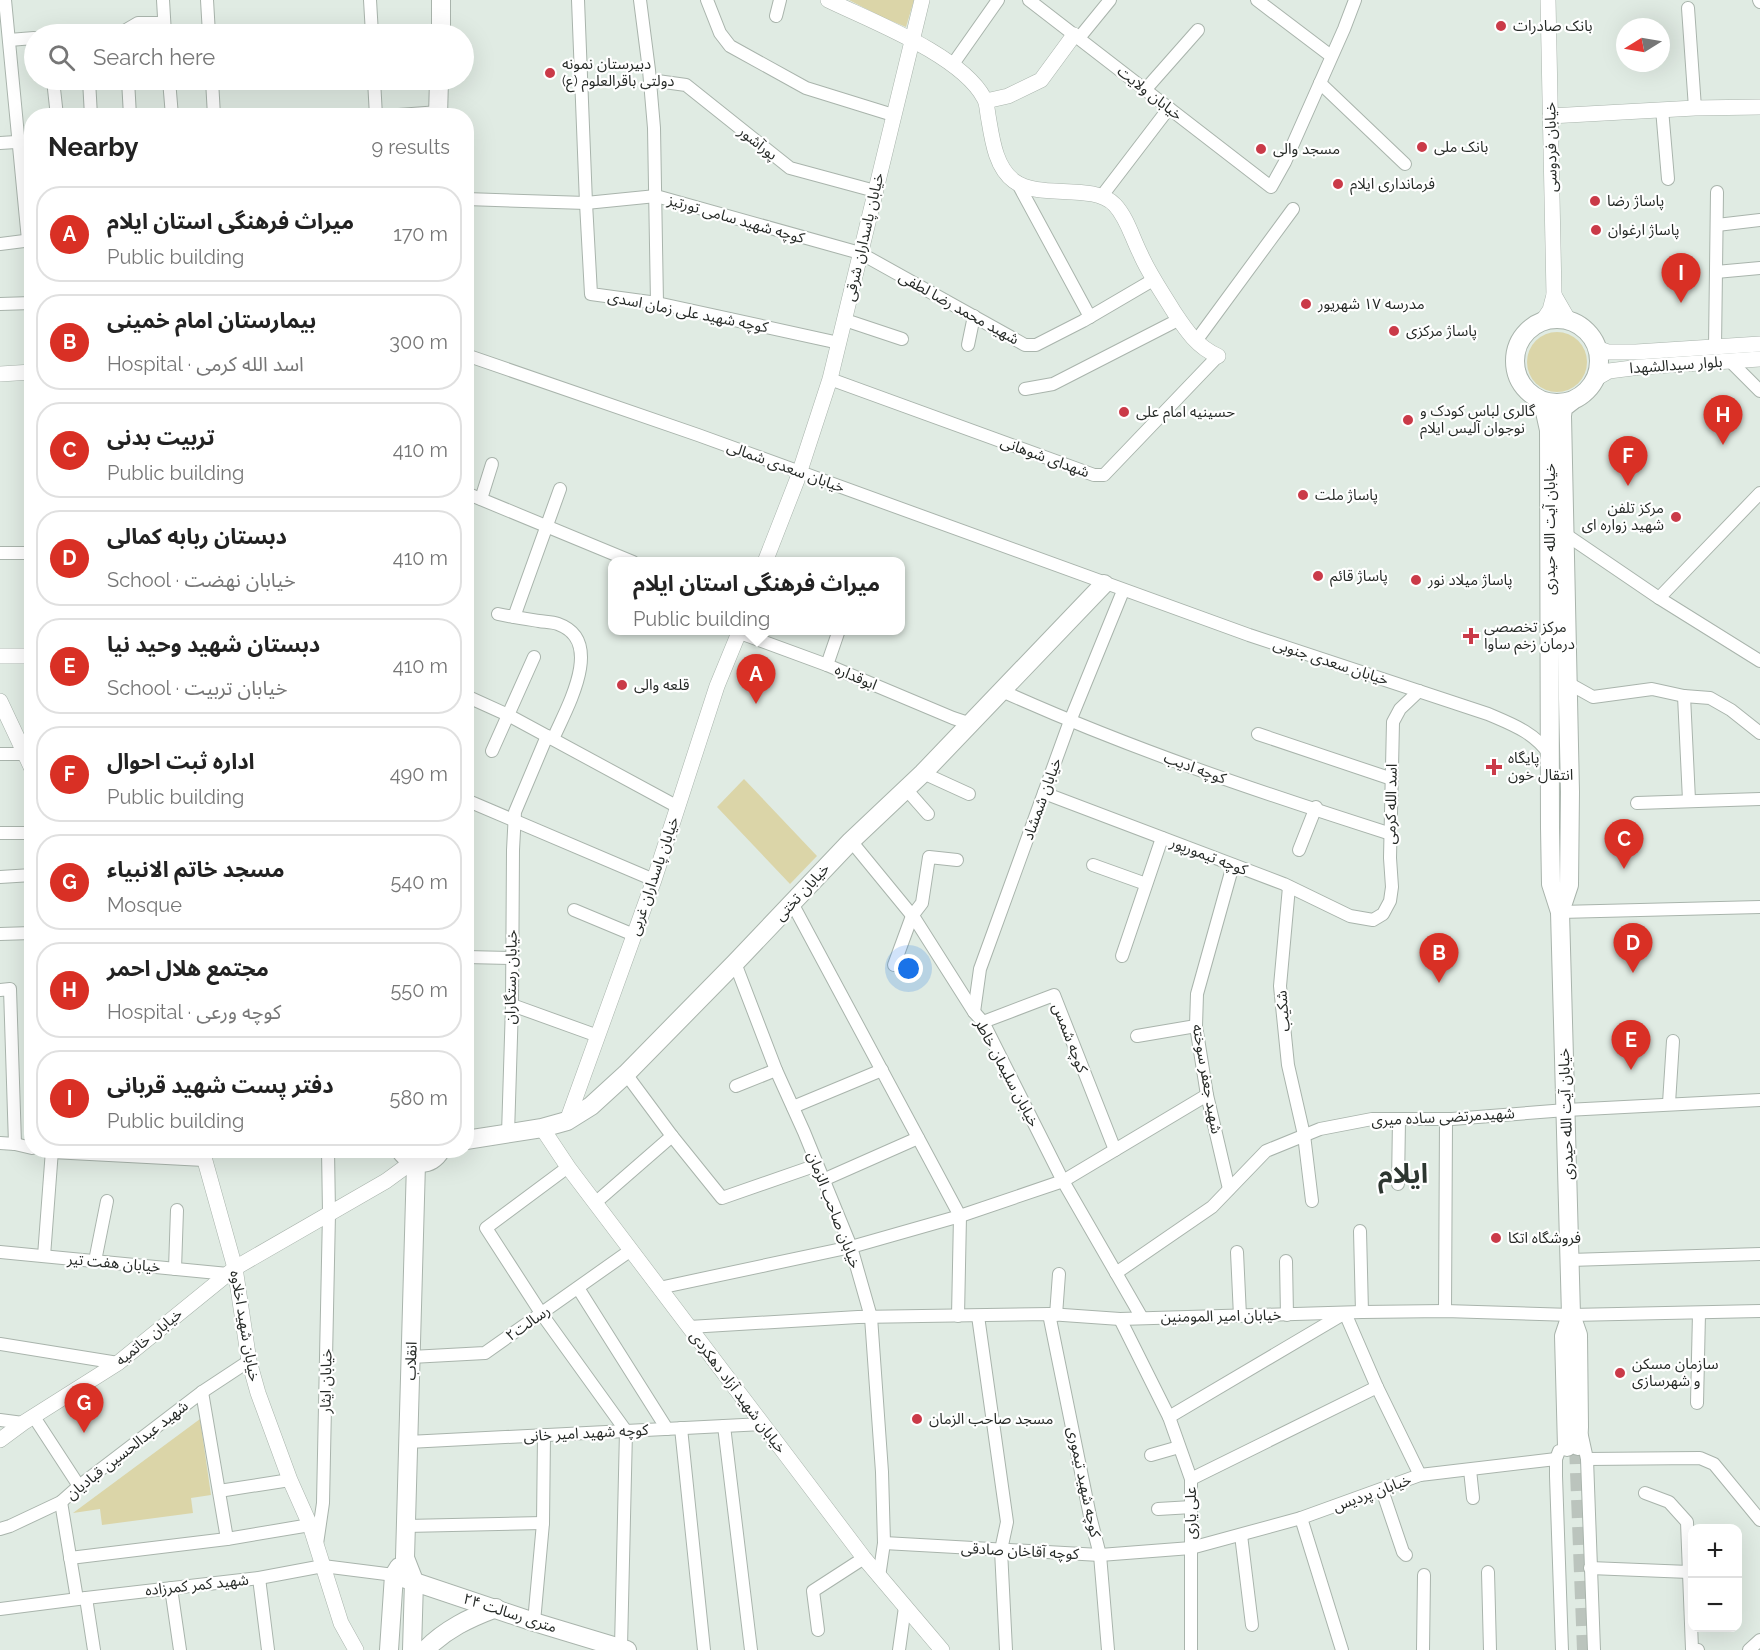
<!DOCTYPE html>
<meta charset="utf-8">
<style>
:root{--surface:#fff;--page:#f2f2f2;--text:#222;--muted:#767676;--line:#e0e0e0;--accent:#d93025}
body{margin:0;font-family:Raleway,"Noto Sans Arabic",sans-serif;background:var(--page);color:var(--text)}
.controls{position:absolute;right:18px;bottom:18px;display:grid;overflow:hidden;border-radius:12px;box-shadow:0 6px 24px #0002}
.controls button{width:54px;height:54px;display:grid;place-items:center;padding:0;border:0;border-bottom:2px solid var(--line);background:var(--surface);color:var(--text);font:30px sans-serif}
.compass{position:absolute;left:1616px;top:18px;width:54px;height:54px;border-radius:50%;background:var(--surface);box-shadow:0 6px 24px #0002;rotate:259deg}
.you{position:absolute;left:909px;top:969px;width:21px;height:21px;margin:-15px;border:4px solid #fff;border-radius:50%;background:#1a73e8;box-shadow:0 0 0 9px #1a73e833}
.badge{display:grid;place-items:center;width:39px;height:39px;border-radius:50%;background:var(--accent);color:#fff;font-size:20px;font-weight:700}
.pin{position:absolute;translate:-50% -50px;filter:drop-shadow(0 2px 3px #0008)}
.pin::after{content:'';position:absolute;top:32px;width:21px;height:18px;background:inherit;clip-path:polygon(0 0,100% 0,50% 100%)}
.popup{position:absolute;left:608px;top:557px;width:297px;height:78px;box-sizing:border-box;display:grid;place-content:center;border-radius:12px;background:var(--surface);filter:drop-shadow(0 2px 4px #0005);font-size:20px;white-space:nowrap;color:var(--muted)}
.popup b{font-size:22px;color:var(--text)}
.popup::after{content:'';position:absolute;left:50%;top:100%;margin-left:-12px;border:12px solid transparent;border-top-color:var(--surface)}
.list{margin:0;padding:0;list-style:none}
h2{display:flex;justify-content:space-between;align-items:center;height:78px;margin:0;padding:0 24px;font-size:26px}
h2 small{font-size:20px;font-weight:400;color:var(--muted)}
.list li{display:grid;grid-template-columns:39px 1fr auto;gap:18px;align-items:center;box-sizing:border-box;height:96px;margin:0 12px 12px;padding:0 12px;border:2px solid var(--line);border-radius:24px}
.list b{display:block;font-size:22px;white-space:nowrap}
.list p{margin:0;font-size:20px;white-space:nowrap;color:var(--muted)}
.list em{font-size:20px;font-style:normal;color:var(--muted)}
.icon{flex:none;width:33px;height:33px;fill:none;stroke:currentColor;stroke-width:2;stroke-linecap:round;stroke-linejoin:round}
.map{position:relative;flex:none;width:1760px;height:1650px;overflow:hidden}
.search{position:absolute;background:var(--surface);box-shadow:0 6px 24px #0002;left:24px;top:24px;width:450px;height:66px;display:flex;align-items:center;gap:15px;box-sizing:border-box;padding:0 21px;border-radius:33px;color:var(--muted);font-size:22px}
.panel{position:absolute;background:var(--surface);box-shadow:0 6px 24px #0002;left:24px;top:108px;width:450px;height:1050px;border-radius:24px}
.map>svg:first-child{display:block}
.green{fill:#dbd5a8}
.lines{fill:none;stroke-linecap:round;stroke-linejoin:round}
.secondary-tunnel{stroke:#bbc4bd;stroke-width:18;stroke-dasharray:18 9;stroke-linecap:butt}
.minor-casing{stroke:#a9b4ac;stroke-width:14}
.tertiary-casing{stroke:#a9b4ac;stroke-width:16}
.secondary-casing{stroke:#a9b4ac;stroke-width:20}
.minor{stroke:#fff;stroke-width:12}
.tertiary{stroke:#fff;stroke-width:15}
.secondary{stroke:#fff;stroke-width:18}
.poi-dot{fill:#ca3a48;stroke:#fff;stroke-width:2}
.labels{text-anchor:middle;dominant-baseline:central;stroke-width:4.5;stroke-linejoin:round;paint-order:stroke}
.poi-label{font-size:15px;fill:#262a27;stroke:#fff;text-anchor:start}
.street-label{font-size:15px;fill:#262a27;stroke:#fff}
.town-label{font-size:27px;font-weight:bold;fill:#2d3630;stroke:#fff}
</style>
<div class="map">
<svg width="1760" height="1650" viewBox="0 0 1760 1650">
<rect width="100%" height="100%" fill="#e0ebe3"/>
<g class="green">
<path d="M849,0H914L906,27L882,17Z"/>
<circle cx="1557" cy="362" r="30"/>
<path d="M744,779L817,856L790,884L717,807Z"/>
<path d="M200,1419L211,1495L191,1498L193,1513L102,1525L100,1509L73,1513Z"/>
</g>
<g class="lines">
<path class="secondary-tunnel" d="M1578,1446L1586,1650"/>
<defs>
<g id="minor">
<path d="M5,0L28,240"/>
<path d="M163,0L165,34"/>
<path d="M207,0L209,34"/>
<path d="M370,0L372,34"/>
<path d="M578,0L586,203L591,294L657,303L839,343"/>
<path d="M640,0L649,70L654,128L657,303"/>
<path d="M707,0L720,33L730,46L806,88L893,115"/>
<path d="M1029,0L1271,187L1285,162L1344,29L1355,0"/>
<path d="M1257,0L1331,56"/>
<path d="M1759,0L1760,2"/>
<path d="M1688,8L1695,108"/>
<path d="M776,16L780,0"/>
<path d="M92,34L121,33L138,23H164"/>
<path d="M1079,38L1110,0"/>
<path d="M9,40L34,38"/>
<path d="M953,64L998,0"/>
<path d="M53,80L57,116"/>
<path d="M89,80L91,116"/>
<path d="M128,80L130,116"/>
<path d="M169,80L172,116"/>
<path d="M212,80L214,116"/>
<path d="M374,80L376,116"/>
<path d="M650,80L686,85L790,168L875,191"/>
<path d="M1320,83L1405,164"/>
<path d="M1145,90L1198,30"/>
<path d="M1662,109L1668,179"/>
<path d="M385,116L439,112"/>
<path d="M0,143L32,141"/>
<path d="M1018,184L1090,317"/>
<path d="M1101,197L1169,108"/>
<path d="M466,199L586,203L656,196L860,253L1025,345H1036L1083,321L1153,280"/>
<path d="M1717,225L1760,220"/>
<path d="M0,244L32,240"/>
<path d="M1716,272L1760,268"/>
<path d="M0,304L32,303"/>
<path d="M845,320L902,339"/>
<path d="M1196,341L1293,209"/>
<path d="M968,345L974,316"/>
<path d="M1715,347L1717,192"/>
<path d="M466,355L698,435L1249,635L1488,714C1511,724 1534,732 1549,754"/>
<path d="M1730,361L1760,391"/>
<path d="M830,379L1094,475H1104L1218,356"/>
<path d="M1025,389L1053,384L1178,320"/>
<path d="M466,493L633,562"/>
<path d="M481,499L492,464"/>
<path d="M1565,534L1659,598L1760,661"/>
<path d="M0,553H32"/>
<path d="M1659,598L1760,493"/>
<path d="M498,614C512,617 526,619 539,621C545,622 552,622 558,624C606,641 566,709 553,739"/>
<path d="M514,617L560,489"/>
<path d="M740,633L827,665L953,718L971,724"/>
<path d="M827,665L839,630"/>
<path d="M1568,683L1593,697L1652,689L1684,696L1710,698L1731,710L1760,733"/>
<path d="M1002,691C1128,748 1259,792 1391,834"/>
<path d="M466,696L508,715L678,807"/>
<path d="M1684,696L1689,800"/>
<path d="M1258,734L1392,779"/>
<path d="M492,751L534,657"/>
<path d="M0,754H23"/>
<path d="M923,773L969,794"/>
<path d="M906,789L928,814"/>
<path d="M1044,793L1284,884L1350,916L1373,920L1383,914L1390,901L1392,887L1390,858L1393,722L1400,709L1419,691"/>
<path d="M466,800L654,880"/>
<path d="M1637,803L1760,799"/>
<path d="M0,833H32"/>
<path d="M851,841L915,919L974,1012L983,1022L1063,1181L1142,1318"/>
<path d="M1299,850L1316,807"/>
<path d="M1093,865L1146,884"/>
<path d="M0,877L32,875"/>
<path d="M1289,887L1280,986L1288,1065L1304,1135L1312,1201"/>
<path d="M792,903L960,1216L958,1316"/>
<path d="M574,910L634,935"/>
<path d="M1560,912L1760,907"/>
<path d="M0,934L32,933"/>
<path d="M1122,956L1162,838"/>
<path d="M466,957L512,958"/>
<path d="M735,963L776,1070L804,1132L851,1247L871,1317L882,1472L884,1543L879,1577"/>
<path d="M894,965L912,916L922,903L929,857L957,860"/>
<path d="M0,990L10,989L15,1144"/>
<path d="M512,1005L598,1036"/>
<path d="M974,1012L980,969L1070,721L1123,591"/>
<path d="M983,1022L1054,995L1115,1150"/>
<path d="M1137,1036L1196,1026"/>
<path d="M626,1074L672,1136L722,1198L817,1165"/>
<path d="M736,1086L776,1070"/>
<path d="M1669,1103L1673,1041"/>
<path d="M793,1107L882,1070"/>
<path d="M508,1134L512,1005L513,850L515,812L547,736"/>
<path d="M0,1143L15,1144L32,1148"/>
<path d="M43,1150L52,1152L204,1160"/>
<path d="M568,1167L486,1228L541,1313L626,1431L621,1647"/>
<path d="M823,1180L918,1138"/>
<path d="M1398,1184L1399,1120"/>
<path d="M1229,1189L1207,1095L1196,1026L1197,994L1233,865"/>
<path d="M595,1203L672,1136"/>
<path d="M1360,1231L1362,1312"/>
<path d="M0,1252L228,1274"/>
<path d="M1237,1252L1240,1316"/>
<path d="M44,1256L52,1150"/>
<path d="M1570,1260L1760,1254"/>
<path d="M95,1261L107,1201"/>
<path d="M1286,1261L1287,1315"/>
<path d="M175,1269L177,1210"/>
<path d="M1116,1273L1212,1207L1266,1151L1320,1129L1372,1119H1452L1566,1110L1760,1100"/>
<path d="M578,1288L667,1429"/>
<path d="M659,1288L851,1247L960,1216L1063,1181L1207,1095"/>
<path d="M1445,1311L1446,1120"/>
<path d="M1049,1314L1090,1516L1100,1555L1108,1650"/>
<path d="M1056,1315L1059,1274"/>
<path d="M978,1316L1007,1522L1001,1550L1006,1650"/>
<path d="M1120,1319L1169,1417L1191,1479V1650"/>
<path d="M689,1327L858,1317L1049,1314L1120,1319L1362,1312L1445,1311L1571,1315L1760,1311"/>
<path d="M0,1344L118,1363"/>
<path d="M411,1357L485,1353L631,1250"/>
<path d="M202,1392L227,1539"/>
<path d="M1697,1403L1699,1313"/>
<path d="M34,1417L79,1486"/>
<path d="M1169,1417L1345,1313L1377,1387L1420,1475"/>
<path d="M0,1420L23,1423"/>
<path d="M724,1426L751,1650"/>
<path d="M681,1428L704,1650"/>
<path d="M1582,1436L1587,1459L1594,1650"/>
<path d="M408,1442L763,1424"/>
<path d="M1559,1451L1556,1459V1476L1562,1650"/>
<path d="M1151,1455L1179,1447"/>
<path d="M1587,1459L1700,1458L1714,1464L1760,1520"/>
<path d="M1470,1470L1473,1498"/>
<path d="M1191,1479L1377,1387"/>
<path d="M1382,1490L1403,1552L1406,1555"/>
<path d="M219,1491L290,1480"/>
<path d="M1645,1493L1669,1502L1687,1522L1692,1649L1698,1650"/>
<path d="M61,1502L77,1599"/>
<path d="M1158,1509L1192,1507"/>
<path d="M1301,1518L1342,1650"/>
<path d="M406,1526L543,1523"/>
<path d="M0,1529L10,1526L61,1502L79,1486L202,1392L249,1361"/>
<path d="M1241,1535L1252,1625"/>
<path d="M884,1543L1100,1555L1191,1548L1301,1518L1420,1475L1556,1459"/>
<path d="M317,1544L323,1503L329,1213L328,1150"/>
<path d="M70,1558L227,1539L310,1525"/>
<path d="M1590,1568L1689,1572"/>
<path d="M1488,1572L1490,1650"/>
<path d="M259,1578L268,1650"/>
<path d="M171,1588L180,1650"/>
<path d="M86,1598L94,1650"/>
<path d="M0,1609L86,1598L259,1578L323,1566L394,1575"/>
<path d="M534,1622L543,1523L544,1435"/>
<path d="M818,1630L813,1591L864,1558"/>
<path d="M899,1650L905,1607"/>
<path d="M1423,1650L1424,1575"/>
<path d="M1749,1650L1760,1640"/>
</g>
<g id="tertiary">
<path d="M828,0C871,21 961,55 984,98C987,103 987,109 988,115C992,138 995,167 1014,181C1040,200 1093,182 1115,205C1127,218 1132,237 1140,253C1149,274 1162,292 1174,312C1186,330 1197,347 1218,356"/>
<path d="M986,101L1008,96L1041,80L1074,35"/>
<path d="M1550,116L1695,108L1760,107"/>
<path d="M1554,295L1569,321"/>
<path d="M1542,322L1550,310L1554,295L1548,0"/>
<path d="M1597,348L1608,352H1636L1760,344"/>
<path d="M0,374L32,372"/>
<path d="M1595,379L1609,371L1640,367L1760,359"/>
<path d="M765,562L797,480L830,379L922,0"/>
<path d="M0,656H32"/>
<path d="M0,701L32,769"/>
<path d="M567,1121L654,880L717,686L740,630"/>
<path d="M542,1128L568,1167L864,1558L942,1650"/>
<path d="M202,1150L235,1268L249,1361L258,1393L290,1480L310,1525L341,1623L356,1650"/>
<path d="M0,1440L23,1423L118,1363L235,1268L386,1181L412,1162"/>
</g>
<g id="secondary">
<path d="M441,34V0"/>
<path d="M438,116L439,80"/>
<circle cx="1557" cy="361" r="42"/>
<path d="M1536,398L1545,412L1549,430L1550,828L1551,884L1560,912L1571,1315L1578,1335L1579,1427L1578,1446"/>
<path d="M1560,912L1569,885L1570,792L1562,416L1563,408L1572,401"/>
<path d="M466,1140L542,1128L567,1121L591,1106L626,1074L735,963L851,841L923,773L1104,584"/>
<path d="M400,1150C411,1166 431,1168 441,1150"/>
<path d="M1567,1447L1564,1336L1571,1315"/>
<path d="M394,1575L534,1622L627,1650"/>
<path d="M389,1650L394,1575L399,1567"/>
<path d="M412,1650L414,1581L405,1558L416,1163"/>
<path d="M425,1650C446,1629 469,1618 496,1608"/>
</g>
</defs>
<use href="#minor" class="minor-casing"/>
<use href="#tertiary" class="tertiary-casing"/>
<use href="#secondary" class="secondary-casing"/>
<use href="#minor" class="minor"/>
<use href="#tertiary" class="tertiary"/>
<use href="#secondary" class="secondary"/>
</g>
<g class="poi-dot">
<circle cx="1501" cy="26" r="6"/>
<circle cx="550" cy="73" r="6"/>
<circle cx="1422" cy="147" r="6"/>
<circle cx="1261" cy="149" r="6"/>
<circle cx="1338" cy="184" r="6"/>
<circle cx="1595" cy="201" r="6"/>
<circle cx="1596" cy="230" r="6"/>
<circle cx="1306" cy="304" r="6"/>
<circle cx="1394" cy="331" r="6"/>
<circle cx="1124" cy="412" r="6"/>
<circle cx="1408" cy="420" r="6"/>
<circle cx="1303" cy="495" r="6"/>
<circle cx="1676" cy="517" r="6"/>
<circle cx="1318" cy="576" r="6"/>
<circle cx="1416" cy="580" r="6"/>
<path d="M1468 627h6v6h6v6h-6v6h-6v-6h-6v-6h6z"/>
<circle cx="622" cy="685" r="6"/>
<path d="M1491 758h6v6h6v6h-6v6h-6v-6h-6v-6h6z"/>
<circle cx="1496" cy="1238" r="6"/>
<circle cx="1620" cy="1373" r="6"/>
<circle cx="917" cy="1419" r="6"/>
</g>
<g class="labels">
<g class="poi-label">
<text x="1513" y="26">بانک صادرات</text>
<text x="562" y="64">دبیرستان نمونه<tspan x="562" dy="17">دولتی باقرالعلوم (ع)</tspan></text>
<text x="1434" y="147">بانک ملی</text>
<text x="1273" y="149">مسجد والی</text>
<text x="1350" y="184">فرمانداری ایلام</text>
<text x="1607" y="201">پاساژ رضا</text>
<text x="1608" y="230">پاساژ ارغوان</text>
<text x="1318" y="304">مدرسه ۱۷ شهریور</text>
<text x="1406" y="331">پاساژ مرکزی</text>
<text x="1420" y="411">گالری لباس کودک و<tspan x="1420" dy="17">نوجوان آلیس ایلام</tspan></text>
<text x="1136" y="412">حسینیه امام علی</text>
<text x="1315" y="495">پاساژ ملت</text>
<text x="1664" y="508" text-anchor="end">مرکز تلفن<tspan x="1664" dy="17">شهید زواره ای</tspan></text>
<text x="1330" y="576">پاساژ قائم</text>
<text x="1428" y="580">پاساژ میلاد نور</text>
<text x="1484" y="627">مرکز تخصصی<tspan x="1484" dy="17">درمان زخم ساوا</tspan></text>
<text x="634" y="685">قلعه والی</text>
<text x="1508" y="758">پایگاه<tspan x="1508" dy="17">انتقال خون</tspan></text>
<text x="1508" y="1238">فروشگاه اتکا</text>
<text x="1632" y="1364">سازمان مسکن<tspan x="1632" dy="17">و شهرسازی</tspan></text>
<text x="929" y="1419">مسجد صاحب الزمان</text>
</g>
<g class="street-label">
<text transform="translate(1150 93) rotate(38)">خیابان ولایت</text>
<text transform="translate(758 143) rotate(38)">پورآشور</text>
<text transform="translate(1551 147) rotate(-91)">خیابان فردوسی</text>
<text transform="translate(736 219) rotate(16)">کوچه شهید سامی تورتیز</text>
<text transform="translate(864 237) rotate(-77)">خیابان پاسداران شرقی</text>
<text transform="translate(959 308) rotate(29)">شهید محمد رضا لطفی</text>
<text transform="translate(688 312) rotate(11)">کوچه شهید علی زمان اسدی</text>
<text transform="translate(1676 365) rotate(-4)">بلوار سیدالشهدا</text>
<text transform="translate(1045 457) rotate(20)">شهدای شوهانی</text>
<text transform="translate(786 467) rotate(20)">خیابان سعدی شمالی</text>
<text transform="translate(1550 529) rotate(-90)">خیابان آیت الله حیدری</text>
<text transform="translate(1331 662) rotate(18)">خیابان سعدی جنوبی</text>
<text transform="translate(856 677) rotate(23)">ابوقداره</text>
<text transform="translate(1195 768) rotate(20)">کوچه ادیب</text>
<text transform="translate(1042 799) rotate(-70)">خیابان شمشاد</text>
<text transform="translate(1391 804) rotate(-89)">اسد الله کرمی</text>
<text transform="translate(1209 856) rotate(21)">کوچه تیمورپور</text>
<text transform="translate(654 876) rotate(-71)">خیابان پاسداران غربی</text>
<text transform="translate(802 892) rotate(-47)">خیابان تختی</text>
<text transform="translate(511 977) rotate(-89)">خیابان رستگاران</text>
<text transform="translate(1283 1011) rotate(-95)">شکیب</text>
<text transform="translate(1070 1038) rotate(69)">کوچه شمس</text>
<text transform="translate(1007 1073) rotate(62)">خیابان سلیمان خاطر</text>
<text transform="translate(1207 1079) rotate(80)">شهید جعفر سوخته</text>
<text transform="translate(1566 1114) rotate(-92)">خیابان آیت الله حیدری</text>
<text transform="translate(1443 1117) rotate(-3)">شهیدمرتضی ساده میری</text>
<text transform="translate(834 1210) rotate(69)">خیابان صاحب الزمان</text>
<text transform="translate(114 1263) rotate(5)">خیابان هفت تیر</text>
<text transform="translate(1221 1316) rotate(-1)">خیابان امیر المومنین</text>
<text transform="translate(528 1323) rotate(-35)">رسالت۲</text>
<text transform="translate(245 1326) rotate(80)">خیابان شهید اخلاوه</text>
<text transform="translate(149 1337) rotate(-39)">خیابان خاتمیه</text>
<text transform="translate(411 1361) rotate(-88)">انقلاب</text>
<text transform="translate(326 1381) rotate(-89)">خیابان ایثار</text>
<text transform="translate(738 1392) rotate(53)">خیابان شهید آزاد دهکردی</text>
<text transform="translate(586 1433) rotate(-3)">کوچه شهید امیر خانی</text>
<text transform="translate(127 1450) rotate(-38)">شهید عبدالحسین قبادیان</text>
<text transform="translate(1084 1482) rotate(78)">کوچه شهید تیموری</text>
<text transform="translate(1372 1493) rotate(-20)">خیابان پردیس</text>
<text transform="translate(1191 1513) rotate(-90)">علی یاری</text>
<text transform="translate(1020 1551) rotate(3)">کوچه آقاخان صادقی</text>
<text transform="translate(197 1585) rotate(-6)">شهید کمر کمرزاده</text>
<text transform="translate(510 1613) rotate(18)">۲۴ متری رسالت</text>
</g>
<g class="town-label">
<text x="1403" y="1173">ایلام</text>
</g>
</g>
</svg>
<div class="controls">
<button>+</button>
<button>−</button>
</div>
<svg class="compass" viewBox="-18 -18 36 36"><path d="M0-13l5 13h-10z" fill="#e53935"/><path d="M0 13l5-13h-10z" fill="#767676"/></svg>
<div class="you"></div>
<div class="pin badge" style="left:756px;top:704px">A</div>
<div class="popup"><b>میراث فرهنگی استان ایلام</b>Public building</div>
<div class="pin badge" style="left:1439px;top:983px">B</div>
<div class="pin badge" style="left:1624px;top:869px">C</div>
<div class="pin badge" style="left:1633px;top:973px">D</div>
<div class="pin badge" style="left:1631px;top:1070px">E</div>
<div class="pin badge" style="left:1628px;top:486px">F</div>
<div class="pin badge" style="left:84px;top:1433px">G</div>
<div class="pin badge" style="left:1723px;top:445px">H</div>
<div class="pin badge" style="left:1681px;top:303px">I</div>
<div class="search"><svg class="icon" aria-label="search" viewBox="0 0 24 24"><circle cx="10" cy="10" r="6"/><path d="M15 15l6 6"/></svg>Search here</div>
<section class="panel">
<h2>Nearby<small>9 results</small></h2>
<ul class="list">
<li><span class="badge">A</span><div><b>میراث فرهنگی استان ایلام</b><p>Public building</p></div><em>170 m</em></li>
<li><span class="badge">B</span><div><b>بیمارستان امام خمینی</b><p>Hospital · اسد الله کرمی</p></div><em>300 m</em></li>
<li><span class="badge">C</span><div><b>تربیت بدنی</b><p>Public building</p></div><em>410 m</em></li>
<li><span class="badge">D</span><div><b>دبستان ربابه کمالی</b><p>School · خیابان نهضت</p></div><em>410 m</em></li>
<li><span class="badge">E</span><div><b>دبستان شهید وحید نیا</b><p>School · خیابان تربیت</p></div><em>410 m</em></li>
<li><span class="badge">F</span><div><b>اداره ثبت احوال</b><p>Public building</p></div><em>490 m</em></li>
<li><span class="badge">G</span><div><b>مسجد خاتم الانبیاء</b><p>Mosque</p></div><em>540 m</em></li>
<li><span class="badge">H</span><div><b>مجتمع هلال احمر</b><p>Hospital · کوچه ورعی</p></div><em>550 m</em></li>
<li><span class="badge">I</span><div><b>دفتر پست شهید قربانی</b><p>Public building</p></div><em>580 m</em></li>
</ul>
</section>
</div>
